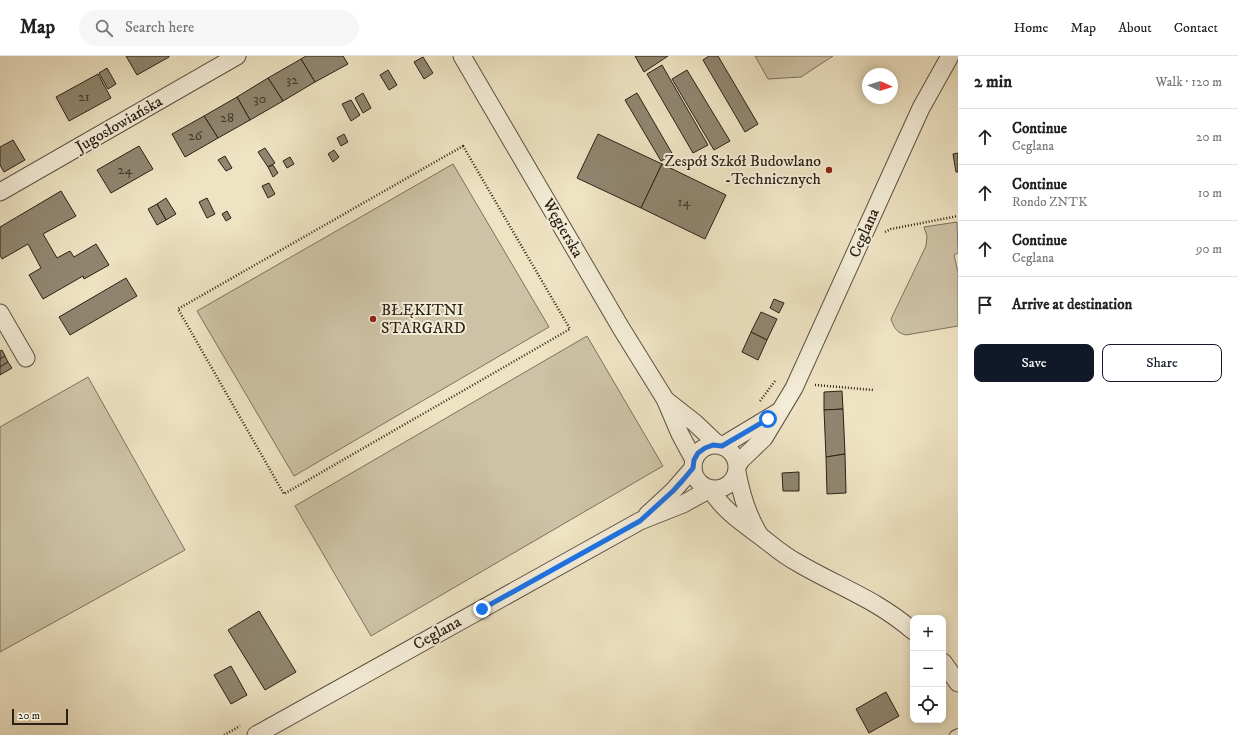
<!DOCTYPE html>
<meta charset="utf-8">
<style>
:root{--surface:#fff;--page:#f6f6f6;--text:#222;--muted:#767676;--line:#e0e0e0;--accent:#111827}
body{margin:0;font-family:"IM FELL DW Pica",serif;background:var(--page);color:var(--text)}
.controls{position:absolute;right:12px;bottom:12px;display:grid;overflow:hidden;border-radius:8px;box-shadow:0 2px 10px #0003}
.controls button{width:36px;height:36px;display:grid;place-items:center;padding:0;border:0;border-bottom:1px solid var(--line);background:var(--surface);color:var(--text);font:20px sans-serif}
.compass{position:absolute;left:862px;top:12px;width:36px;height:36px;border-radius:50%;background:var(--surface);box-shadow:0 2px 10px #0003;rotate:93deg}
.scale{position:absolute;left:12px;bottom:10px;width:56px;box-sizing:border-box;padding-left:4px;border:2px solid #2b2117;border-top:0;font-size:11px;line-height:14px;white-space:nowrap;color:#2b2117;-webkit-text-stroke:3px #f4edd8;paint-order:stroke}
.stop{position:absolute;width:12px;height:12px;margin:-9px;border:3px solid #1a73e8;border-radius:50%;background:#fff}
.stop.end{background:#1a73e8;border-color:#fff;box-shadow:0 1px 4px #0008}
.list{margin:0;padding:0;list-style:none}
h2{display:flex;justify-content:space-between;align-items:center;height:52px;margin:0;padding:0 16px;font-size:17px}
h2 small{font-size:13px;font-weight:400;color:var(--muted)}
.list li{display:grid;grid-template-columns:26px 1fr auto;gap:12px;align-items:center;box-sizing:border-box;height:56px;padding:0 16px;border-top:1px solid var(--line)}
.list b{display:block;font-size:15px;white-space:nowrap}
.list p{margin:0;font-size:13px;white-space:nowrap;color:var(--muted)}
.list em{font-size:13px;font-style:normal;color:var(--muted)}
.actions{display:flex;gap:8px;padding:12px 16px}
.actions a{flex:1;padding:9px 0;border:1px solid var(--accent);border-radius:8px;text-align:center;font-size:14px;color:var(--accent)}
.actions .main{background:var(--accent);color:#fff}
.icon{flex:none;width:22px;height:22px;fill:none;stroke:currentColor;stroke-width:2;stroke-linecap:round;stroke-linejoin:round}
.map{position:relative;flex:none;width:958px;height:679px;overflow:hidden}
header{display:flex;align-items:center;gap:24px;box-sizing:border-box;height:56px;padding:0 20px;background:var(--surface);border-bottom:1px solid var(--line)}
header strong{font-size:19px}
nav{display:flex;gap:22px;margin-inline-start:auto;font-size:14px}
.search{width:280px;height:36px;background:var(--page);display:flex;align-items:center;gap:10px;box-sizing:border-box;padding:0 14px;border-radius:22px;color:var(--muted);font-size:15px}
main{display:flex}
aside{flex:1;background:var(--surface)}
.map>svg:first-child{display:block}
.green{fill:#cdc2a6;stroke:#7c725e}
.building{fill:#908670;stroke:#2b2117}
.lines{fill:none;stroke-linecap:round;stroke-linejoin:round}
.lane-casing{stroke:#5c5242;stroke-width:10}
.street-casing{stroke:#5c5242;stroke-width:19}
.path{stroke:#2b2117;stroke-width:2.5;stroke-dasharray:1 2;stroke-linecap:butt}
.lane{stroke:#f4edd8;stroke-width:8}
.street{stroke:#f4edd8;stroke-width:17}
.route{stroke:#1a73e8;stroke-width:5}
.poi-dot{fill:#8f2418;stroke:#f4edd8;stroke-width:1.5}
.labels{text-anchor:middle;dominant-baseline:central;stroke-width:4;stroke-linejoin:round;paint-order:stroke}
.number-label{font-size:14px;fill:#443a2d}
.street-label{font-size:16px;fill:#2b2117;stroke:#f4edd8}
.poi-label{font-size:16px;fill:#2b2117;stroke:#f4edd8;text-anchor:end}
</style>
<header>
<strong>Map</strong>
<div class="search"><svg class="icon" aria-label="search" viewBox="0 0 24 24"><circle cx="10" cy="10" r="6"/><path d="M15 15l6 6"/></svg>Search here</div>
<nav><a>Home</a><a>Map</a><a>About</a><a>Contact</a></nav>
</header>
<main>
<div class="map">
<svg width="958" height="679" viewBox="0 0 958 679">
<rect width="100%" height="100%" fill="#eee3c3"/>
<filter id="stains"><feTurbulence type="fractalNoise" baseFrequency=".005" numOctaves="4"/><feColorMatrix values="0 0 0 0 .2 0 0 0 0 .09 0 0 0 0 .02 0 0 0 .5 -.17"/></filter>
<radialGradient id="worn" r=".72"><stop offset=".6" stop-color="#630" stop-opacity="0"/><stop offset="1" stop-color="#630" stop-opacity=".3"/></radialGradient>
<g class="green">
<path d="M755,0H833L801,21L768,23Z"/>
<path d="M453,108L549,271L294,420L197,255Z"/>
<path d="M957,166L958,197L954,199L958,216V270L906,279C897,277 894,272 891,263L926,190L927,180L924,171Z"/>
<path d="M587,280L663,410L371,580L295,450Z"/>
<path d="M88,321L185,494L0,596V371Z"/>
</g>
<g class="building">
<path d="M126,0H169V1L137,19Z"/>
<path d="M306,0H343L348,8L315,26L301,3Z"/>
<path d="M635,0H668L644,16Z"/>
<path d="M709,0H718L758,68L745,76L703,4Z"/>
<path d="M423,1L433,17L424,23L414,6Z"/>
<path d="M301,3L315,26L283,45L268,22Z"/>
<path d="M662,9L708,89L693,97L647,18Z"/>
<path d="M107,12L116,28L108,33L99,17Z"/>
<path d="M388,14L397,29L389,34L380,19Z"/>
<path d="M687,14L730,85L714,94L672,23Z"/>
<path d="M98,18L111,42L69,65L56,41Z"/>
<path d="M268,22L283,45L250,64L237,41Z"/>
<path d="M363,37L371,52L363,57L355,42Z"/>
<path d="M637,37L673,99L661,105L625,44Z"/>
<path d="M237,41L250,64L218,82L204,60Z"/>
<path d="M351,44L360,59L351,65L342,48Z"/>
<path d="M204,60L218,82L185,101L172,78Z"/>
<path d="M344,78L348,86L341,90L337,82Z"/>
<path d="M598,78L662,108L641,152L577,122Z"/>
<path d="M13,84L25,104L4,116L0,109V91Z"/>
<path d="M139,90L153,113L111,137L97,114Z"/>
<path d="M265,92L275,107L268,111L258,96Z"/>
<path d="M334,94L339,101L333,106L328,98Z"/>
<path d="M958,97V116H956L953,98Z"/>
<path d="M225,100L232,112L226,115L218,104Z"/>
<path d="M290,101L294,108L287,112L283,105Z"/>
<path d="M662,108L726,139L705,183L641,152Z"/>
<path d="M273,109L278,117L273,121L268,111Z"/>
<path d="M269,127L275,138L268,142L262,130Z"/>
<path d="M61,135L76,160L43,178L57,202L70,195L74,201L96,188L109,209L84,223L83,220L43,243L29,219L41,212L28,188L2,203L0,199V171Z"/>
<path d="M166,142L176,158L166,164L157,148Z"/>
<path d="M207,142L215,158L207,162L199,146Z"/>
<path d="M157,148L166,164L157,169L148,153Z"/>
<path d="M227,155L231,162L226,165L222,158Z"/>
<path d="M126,222L137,240L70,279L59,261Z"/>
<path d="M774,243L784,247L779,257L770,252Z"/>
<path d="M761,256L777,263L767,284L751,276Z"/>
<path d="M751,276L767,284L758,304L742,296Z"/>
<path d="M2,294L5,300L0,303V295Z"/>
<path d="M5,300L8,306L0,311V303Z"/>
<path d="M8,306L12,312L0,319V311Z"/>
<path d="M842,335L843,353L824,354V336Z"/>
<path d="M843,353L845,398L826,401L824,354Z"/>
<path d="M845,398L846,437L827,438L826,401Z"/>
<path d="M799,416V435H783L782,417Z"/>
<path d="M259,555L296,616L265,634L228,574Z"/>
<path d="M231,610L247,639L231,648L214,619Z"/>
<path d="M886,636L899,660L869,677L856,653Z"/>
</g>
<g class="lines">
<defs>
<path id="lane" d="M954,679L958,677"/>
<g id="street">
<path d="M462,0L621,272L665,343L680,378L694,404"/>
<path d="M0,136L237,0"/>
<path d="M0,257L26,302"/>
<path d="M667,345L695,367L715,386L722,390L780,355"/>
<circle cx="715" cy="411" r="22"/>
<path d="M738,409L741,404L764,382L794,332L921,52L950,0"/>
<path d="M737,416C741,437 747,459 759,478"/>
<path d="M647,459L673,435L693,412"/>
<path d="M943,606L958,627"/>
<path d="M256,679L640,465L683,448L710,433C722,452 738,464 756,477C770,487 782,499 798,507C837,530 878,544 913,575"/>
</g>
</defs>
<use href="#lane" class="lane-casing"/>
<use href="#street" class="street-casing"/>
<g class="path">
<path d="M463,90L570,273L284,438L178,253Z"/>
<path d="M885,176L891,173L958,160"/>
<path d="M815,329L874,334"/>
<path d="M760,345L775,325"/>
<path d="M224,679L240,670"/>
</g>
<use href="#lane" class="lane"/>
<use href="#street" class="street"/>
</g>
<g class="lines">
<path class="route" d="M482,553L640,465L673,435L683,424L693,412L694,404L698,397L705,392L713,389L722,390L768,363"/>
</g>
<g class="poi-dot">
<circle cx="829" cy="114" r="4"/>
<circle cx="373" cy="263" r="4"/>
</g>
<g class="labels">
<g class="number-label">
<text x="292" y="24">32</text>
<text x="84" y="41">21</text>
<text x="260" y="43">30</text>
<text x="227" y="62">28</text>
<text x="195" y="80">26</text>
<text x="125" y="114">24</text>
<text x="684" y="146">14</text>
</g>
<g class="street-label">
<text transform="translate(119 68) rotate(-30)">Jugosłowiańska</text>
<text transform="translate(563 172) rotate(60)">Węgierska</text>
<text transform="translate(864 177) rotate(-66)">Ceglana</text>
<text transform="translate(437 577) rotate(-29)">Ceglana</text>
</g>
<g class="poi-label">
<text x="821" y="105">Zespół Szkół Budowlano<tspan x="821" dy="18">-Technicznych</tspan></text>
<text x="381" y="254" text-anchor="start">BŁĘKITNI<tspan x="381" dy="18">STARGARD</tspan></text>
</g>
</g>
<rect width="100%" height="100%" filter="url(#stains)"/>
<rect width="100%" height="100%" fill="url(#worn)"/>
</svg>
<div class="controls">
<button>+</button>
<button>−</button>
<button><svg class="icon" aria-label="locate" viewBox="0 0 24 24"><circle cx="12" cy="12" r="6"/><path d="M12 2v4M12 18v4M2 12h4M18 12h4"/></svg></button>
</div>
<svg class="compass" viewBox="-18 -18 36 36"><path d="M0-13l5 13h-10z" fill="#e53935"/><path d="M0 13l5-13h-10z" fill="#767676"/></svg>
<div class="scale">20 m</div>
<div class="stop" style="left:768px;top:363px"></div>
<div class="stop end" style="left:482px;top:553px"></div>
</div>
<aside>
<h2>2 min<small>Walk · 120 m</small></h2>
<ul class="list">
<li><svg class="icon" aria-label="ahead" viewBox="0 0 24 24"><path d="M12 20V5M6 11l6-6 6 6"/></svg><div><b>Continue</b><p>Ceglana</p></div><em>20 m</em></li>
<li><svg class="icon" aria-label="ahead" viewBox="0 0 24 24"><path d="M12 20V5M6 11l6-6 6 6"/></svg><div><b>Continue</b><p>Rondo ZNTK</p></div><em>10 m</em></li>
<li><svg class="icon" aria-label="ahead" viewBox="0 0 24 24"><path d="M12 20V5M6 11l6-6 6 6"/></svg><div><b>Continue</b><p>Ceglana</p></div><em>90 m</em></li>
<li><svg class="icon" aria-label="arrive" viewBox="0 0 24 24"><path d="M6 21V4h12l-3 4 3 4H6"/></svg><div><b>Arrive at destination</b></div></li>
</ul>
<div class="actions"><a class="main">Save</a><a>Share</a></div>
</aside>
</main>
